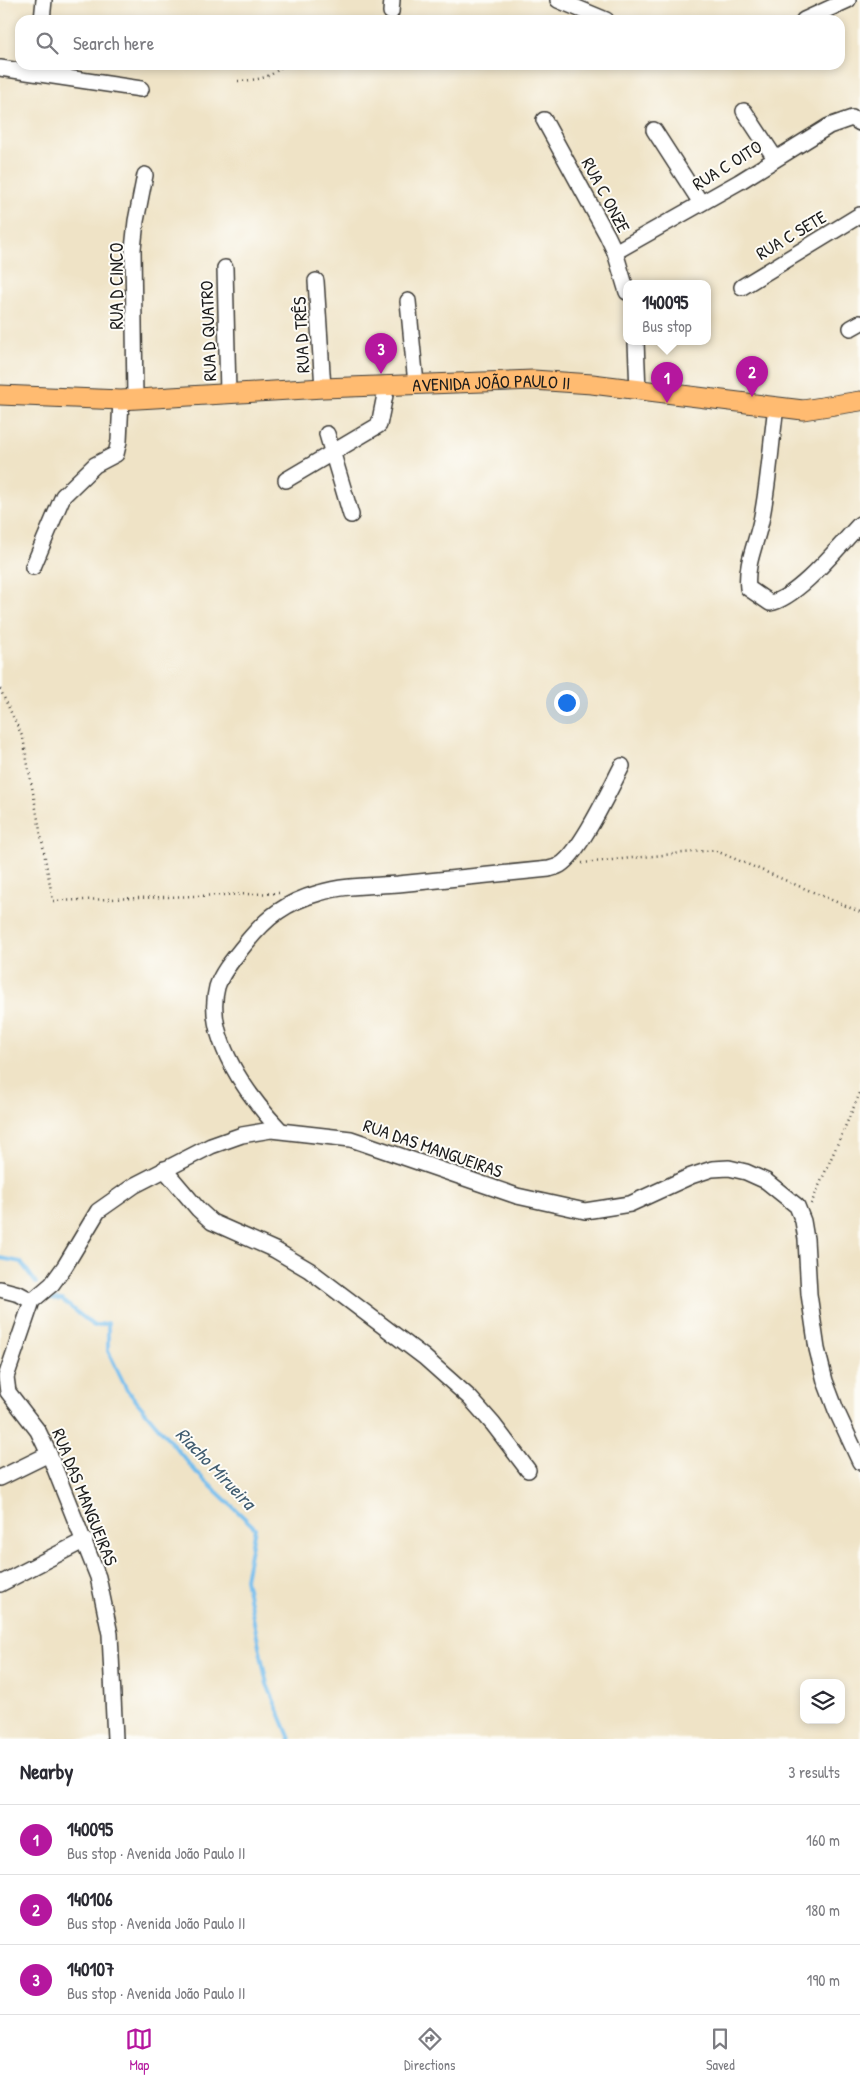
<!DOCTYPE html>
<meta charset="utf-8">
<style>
:root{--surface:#fff;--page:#f2f2f3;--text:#2b2b33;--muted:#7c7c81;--line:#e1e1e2;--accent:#b5179e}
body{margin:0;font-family:"Patrick Hand",sans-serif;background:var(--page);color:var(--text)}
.controls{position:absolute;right:15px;bottom:15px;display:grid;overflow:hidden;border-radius:10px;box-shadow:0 2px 8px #0003}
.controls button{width:45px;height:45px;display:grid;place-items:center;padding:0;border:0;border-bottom:1px solid var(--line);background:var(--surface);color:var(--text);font:25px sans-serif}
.you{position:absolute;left:566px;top:702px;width:18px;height:18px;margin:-12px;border:4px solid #fff;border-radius:50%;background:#1a73e8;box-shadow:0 0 0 8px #1a73e833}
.badge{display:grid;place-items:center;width:32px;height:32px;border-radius:50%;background:var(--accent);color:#fff;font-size:16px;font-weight:700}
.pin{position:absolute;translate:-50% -41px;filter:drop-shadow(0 1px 2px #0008)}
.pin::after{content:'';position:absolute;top:26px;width:18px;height:15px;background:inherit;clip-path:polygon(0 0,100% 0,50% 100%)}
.popup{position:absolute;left:623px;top:280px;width:88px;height:65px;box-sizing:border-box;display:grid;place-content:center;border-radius:10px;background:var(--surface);filter:drop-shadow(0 1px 4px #0005);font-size:16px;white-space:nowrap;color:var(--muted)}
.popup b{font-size:19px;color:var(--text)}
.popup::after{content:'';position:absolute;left:50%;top:100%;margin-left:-10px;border:10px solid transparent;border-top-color:var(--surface)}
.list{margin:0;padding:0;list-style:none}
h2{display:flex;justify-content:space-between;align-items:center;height:65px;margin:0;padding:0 20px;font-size:21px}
h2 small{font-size:16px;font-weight:400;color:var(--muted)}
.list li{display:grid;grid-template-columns:32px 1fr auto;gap:15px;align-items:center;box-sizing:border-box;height:70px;padding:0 20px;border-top:1px solid var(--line)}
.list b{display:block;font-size:19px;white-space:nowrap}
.list p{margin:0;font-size:16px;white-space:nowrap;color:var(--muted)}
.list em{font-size:16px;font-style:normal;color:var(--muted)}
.icon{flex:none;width:28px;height:28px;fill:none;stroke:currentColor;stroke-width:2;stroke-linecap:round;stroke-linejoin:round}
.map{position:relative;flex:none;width:860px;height:1739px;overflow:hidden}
.search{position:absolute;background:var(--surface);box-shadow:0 2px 8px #0003;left:15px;right:15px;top:15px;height:55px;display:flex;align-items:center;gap:12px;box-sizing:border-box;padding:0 18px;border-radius:15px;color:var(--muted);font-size:19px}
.sheet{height:275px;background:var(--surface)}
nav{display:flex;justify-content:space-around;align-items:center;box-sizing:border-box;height:70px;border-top:1px solid var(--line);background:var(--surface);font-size:14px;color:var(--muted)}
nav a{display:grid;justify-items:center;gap:2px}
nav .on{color:var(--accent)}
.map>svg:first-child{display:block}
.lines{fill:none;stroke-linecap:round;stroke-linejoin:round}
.stream{stroke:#75bded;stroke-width:4}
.minor-casing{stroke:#3c3a36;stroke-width:18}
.major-casing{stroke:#3c3a36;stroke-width:21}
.path{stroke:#3c3a36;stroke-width:2.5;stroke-dasharray:1 4;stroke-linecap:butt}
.minor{stroke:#fff;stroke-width:15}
.major{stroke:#ffbb71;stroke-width:19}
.labels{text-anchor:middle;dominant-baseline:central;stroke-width:4;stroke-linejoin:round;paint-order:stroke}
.street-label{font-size:18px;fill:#1c1c1c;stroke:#fdfcf7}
.water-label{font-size:19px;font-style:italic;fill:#405c70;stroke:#fdfcf7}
</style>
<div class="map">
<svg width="860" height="1739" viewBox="0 0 860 1739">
<rect width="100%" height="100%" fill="#fdfcf7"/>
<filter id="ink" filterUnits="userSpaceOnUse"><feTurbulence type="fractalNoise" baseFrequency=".02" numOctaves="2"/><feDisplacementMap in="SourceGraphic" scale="10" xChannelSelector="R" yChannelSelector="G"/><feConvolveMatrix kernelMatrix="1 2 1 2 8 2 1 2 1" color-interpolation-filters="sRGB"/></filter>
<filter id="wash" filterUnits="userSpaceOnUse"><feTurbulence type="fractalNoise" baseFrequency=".0096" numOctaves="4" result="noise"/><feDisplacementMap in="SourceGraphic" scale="20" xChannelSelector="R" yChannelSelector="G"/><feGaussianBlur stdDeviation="1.12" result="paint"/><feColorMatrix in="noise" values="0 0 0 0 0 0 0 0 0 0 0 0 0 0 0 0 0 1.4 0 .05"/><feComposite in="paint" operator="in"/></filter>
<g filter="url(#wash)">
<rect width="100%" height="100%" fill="#efe3c6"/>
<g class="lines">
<g class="stream">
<path d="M0,1258L21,1262L36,1283"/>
<path d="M47,1299L62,1300L94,1326L108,1323V1351L127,1390L196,1472L255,1528L245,1579L267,1684L290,1739"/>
</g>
</g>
</g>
<g filter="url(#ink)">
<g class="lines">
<defs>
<g id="minor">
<path d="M558,0L606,20"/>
<path d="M391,12L392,0"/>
<path d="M42,20L44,0"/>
<path d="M804,20L848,0"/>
<path d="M0,68L141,89"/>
<path d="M744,111L775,158"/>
<path d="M544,120L607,235L615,252L627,292"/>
<path d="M654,130L701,203"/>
<path d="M615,252L739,182L829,126L852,118L860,123"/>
<path d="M225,268L228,394"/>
<path d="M316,281L323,388"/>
<path d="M742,287L860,215"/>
<path d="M408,301L416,384"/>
<path d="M851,328L860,323"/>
<path d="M636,342L638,391"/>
<path d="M135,399L133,249L136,221L145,175"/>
<path d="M776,407C771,443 769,480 762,516C758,540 745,563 748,588L770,603C798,598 840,545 860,524"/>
<path d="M327,434L351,515"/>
<path d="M286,480L379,425L387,385"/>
<path d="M33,567L63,496L95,465L116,454L119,441L121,400"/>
<path d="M280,1130C248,1096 204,1037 217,987C222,971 236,956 246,943C267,917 286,902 319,893C344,885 372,886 398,884C448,879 498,874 549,869C552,868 557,867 560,865C580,853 610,789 622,766"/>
<path d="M164,1169L198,1209L212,1222L275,1250L309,1270L424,1357L470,1398L493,1424L528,1470"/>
<path d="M0,1289L19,1294L32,1301"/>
<path d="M0,1478L49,1454"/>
<path d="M0,1584L85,1540"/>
<path d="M115,1739L110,1634L98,1577L49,1454L38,1431L8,1392L6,1377L32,1301L52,1284L65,1266L98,1211L135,1185L211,1146L242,1135L271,1130L351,1139L517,1196L585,1211L630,1204L691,1176L712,1169L729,1168L746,1172L766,1181L797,1206L803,1221L806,1239L809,1294L817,1349L825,1381L836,1410L860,1462"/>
</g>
<g id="major">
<path id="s1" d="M0,395L121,400L323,388L533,380L592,384L803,410L860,401"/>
</g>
</defs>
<use href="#minor" class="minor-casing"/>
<use href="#major" class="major-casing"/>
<g class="path">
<path d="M238,81C255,80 271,79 283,65"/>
<path d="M0,689L23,738L53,901L280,893"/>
<path d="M582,863L714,850L860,912"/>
<path d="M811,1204L860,1093"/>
</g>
<use href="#minor" class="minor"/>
<use href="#major" class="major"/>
</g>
</g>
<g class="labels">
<g class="street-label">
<text transform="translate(727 165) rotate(-32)">RUA C OITO</text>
<text transform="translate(606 195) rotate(62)">RUA C ONZE</text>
<text transform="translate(791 235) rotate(-31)">RUA C SETE</text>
<text transform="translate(116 286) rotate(-90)">RUA D CINCO</text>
<text transform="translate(208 331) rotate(-92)">RUA D QUATRO</text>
<text transform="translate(301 335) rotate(-93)">RUA D TRÊS</text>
<text stroke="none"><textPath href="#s1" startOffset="492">AVENIDA JOÃO PAULO II</textPath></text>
<text transform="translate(433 1148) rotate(19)">RUA DAS MANGUEIRAS</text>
<text transform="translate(85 1497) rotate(68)">RUA DAS MANGUEIRAS</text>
</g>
<g class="water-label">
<text transform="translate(216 1468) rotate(46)">Riacho Mirueira</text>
</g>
</g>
</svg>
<div class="controls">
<button><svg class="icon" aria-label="layers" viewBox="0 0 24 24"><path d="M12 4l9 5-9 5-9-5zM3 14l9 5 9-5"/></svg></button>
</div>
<div class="you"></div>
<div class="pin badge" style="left:667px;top:403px">1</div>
<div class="popup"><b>140095</b>Bus stop</div>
<div class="pin badge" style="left:752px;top:397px">2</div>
<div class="pin badge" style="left:381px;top:374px">3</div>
<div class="search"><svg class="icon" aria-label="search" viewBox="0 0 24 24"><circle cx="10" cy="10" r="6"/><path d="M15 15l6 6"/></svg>Search here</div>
</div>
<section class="sheet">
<h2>Nearby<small>3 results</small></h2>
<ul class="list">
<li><span class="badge">1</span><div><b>140095</b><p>Bus stop · Avenida João Paulo II</p></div><em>160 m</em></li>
<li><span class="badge">2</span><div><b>140106</b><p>Bus stop · Avenida João Paulo II</p></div><em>180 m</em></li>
<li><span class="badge">3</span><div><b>140107</b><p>Bus stop · Avenida João Paulo II</p></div><em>190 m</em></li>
</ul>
</section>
<nav>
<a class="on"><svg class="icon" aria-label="map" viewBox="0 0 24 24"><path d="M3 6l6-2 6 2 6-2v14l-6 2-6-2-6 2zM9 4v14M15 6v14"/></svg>Map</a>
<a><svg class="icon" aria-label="directions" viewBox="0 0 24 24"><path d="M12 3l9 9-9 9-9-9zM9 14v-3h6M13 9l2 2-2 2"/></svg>Directions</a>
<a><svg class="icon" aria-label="saved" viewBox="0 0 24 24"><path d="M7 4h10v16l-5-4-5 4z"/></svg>Saved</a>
</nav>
